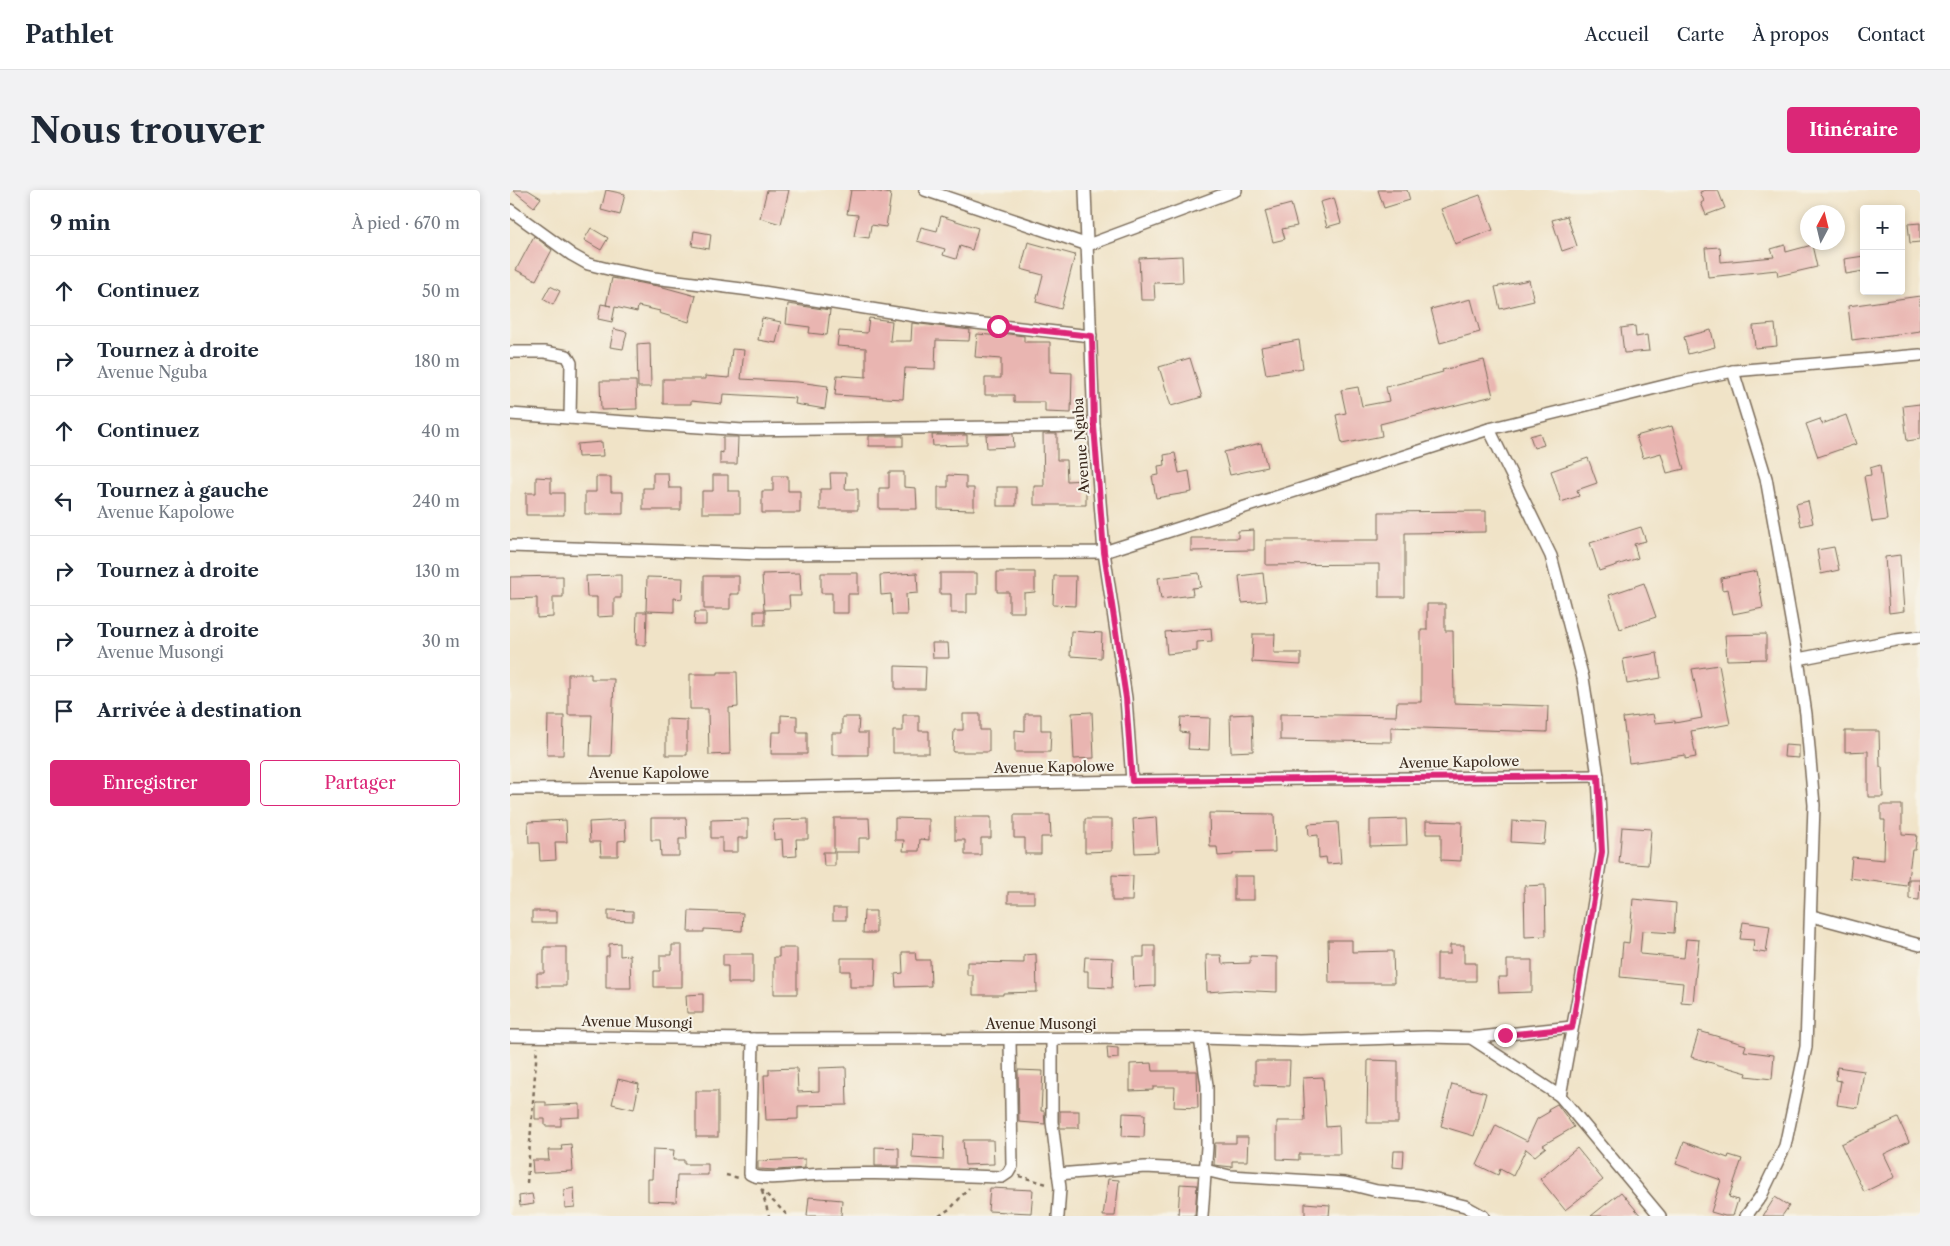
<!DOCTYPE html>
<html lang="fr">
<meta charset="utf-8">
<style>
:root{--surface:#fff;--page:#f2f2f3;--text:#1f2937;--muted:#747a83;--line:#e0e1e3;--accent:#db2777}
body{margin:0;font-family:"Libre Caslon Text",serif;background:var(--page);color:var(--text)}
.controls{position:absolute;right:15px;top:15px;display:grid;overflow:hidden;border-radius:5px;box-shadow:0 2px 8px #0003}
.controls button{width:45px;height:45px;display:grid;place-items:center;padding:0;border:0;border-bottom:1px solid var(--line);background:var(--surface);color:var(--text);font:25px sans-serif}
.compass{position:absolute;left:1290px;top:15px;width:45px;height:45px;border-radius:50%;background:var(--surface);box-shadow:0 2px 8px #0003;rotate:7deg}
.stop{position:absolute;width:15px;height:15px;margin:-11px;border:4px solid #db2777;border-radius:50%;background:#fff}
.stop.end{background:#db2777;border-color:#fff;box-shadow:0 1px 5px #0008}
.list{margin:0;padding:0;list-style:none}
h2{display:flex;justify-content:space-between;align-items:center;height:65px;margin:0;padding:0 20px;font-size:21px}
h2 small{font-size:16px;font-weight:400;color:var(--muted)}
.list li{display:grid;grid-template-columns:32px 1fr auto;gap:15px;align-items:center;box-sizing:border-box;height:70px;padding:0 20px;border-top:1px solid var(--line)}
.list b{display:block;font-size:19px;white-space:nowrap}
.list p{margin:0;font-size:16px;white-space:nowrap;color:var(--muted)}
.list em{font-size:16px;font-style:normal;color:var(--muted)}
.actions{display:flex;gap:10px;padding:15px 20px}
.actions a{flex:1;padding:11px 0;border:1px solid var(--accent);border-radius:5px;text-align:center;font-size:18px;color:var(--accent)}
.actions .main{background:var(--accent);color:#fff}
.icon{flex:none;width:28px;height:28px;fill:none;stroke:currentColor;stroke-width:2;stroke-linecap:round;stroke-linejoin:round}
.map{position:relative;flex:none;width:1410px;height:1026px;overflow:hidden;border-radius:5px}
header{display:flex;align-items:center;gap:30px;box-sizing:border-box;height:70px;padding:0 25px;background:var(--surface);border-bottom:1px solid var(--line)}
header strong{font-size:24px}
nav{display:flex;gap:28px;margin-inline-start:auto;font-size:18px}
.intro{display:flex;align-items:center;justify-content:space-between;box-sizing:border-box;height:120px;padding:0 30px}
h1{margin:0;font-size:35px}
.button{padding:12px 22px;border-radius:5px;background:var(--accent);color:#fff;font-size:18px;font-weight:700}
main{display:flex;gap:30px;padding:0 30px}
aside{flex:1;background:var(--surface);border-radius:5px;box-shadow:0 2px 8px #0003}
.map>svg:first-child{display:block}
.building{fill:#e9b5b1}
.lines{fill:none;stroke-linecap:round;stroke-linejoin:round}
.minor-casing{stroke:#7a6b59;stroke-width:14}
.path{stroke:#7a6b59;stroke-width:2.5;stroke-dasharray:4 4;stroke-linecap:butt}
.minor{stroke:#fff;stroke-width:11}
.route{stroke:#db2777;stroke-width:6}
.labels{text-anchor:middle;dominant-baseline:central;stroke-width:4;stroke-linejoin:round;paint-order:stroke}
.street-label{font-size:14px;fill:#3b2a1e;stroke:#f7f3e8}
</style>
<header>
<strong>Pathlet</strong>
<nav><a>Accueil</a><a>Carte</a><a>À propos</a><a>Contact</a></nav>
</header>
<div class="intro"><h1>Nous trouver</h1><a class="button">Itinéraire</a></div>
<main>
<aside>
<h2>9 min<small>À pied · 670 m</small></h2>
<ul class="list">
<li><svg class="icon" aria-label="ahead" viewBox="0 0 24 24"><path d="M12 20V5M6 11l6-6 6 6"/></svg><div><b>Continuez</b></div><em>50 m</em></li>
<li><svg class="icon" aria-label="right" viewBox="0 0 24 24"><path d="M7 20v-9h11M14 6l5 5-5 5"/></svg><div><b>Tournez à droite</b><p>Avenue Nguba</p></div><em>180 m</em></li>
<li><svg class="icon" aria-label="ahead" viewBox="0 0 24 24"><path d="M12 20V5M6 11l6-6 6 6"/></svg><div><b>Continuez</b></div><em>40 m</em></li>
<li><svg class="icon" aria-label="left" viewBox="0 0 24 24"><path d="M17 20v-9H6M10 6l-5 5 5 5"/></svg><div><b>Tournez à gauche</b><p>Avenue Kapolowe</p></div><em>240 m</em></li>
<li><svg class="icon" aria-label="right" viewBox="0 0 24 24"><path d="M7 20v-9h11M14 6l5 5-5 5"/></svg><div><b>Tournez à droite</b></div><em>130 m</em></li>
<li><svg class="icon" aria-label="right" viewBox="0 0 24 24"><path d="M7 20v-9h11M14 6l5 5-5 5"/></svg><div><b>Tournez à droite</b><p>Avenue Musongi</p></div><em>30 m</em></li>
<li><svg class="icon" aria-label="arrive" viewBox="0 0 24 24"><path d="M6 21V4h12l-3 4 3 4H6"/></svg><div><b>Arrivée à destination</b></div></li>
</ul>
<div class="actions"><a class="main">Enregistrer</a><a>Partager</a></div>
</aside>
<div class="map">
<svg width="1410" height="1026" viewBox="0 0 1410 1026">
<rect width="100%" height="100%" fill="#f7f3e8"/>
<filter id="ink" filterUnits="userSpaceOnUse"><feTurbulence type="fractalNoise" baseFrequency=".02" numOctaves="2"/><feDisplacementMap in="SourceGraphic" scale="10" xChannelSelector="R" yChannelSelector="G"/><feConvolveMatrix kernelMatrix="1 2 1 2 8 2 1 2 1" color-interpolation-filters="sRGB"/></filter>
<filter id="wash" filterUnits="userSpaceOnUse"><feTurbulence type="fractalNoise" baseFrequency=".0096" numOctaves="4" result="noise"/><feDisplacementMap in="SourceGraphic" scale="20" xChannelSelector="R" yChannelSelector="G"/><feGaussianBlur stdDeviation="1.12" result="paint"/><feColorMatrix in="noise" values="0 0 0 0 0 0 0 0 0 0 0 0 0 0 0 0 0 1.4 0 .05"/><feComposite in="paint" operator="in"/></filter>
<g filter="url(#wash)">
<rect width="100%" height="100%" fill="#f0e3c7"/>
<g id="blocks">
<g class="building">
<path d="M3,0H18L31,8L24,17Z"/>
<path d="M96,0L115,4L110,25L91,20Z"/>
<path d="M257,0H279L271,34L250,28Z"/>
<path d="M341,0H358L381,4L376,37L361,35L359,48L344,46L348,25L337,24Z"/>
<path d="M868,0H897L900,10L874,18Z"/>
<path d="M1196,0H1208L1215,18L1196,25L1191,13L1194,11L1190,2Z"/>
<path d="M970,5L983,40L945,54L931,19Z"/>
<path d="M824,8L831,33L817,37L810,12Z"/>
<path d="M781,14L787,36L772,39L775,49L763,52L755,21Z"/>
<path d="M431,26L468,38L462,60L450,56L446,69L433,65L435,59L407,51L411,37L427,41Z"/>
<path d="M1057,26L1067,56L1052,61L1042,30Z"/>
<path d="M1410,33V52L1400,53L1398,34Z"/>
<path d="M81,38L98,48L91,60L74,50Z"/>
<path d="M184,41L201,44L199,59L182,56Z"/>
<path d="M24,46L42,60L26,90L6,80Z"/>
<path d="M518,52L565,65L551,119L526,112L533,85L511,79Z"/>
<path d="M1275,55L1276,62L1302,55L1307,77L1268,86L1267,80L1198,87L1195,58L1210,57L1211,72L1264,67L1261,59Z"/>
<path d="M672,66L673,92L644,93L645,110H631L629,68Z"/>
<path d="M1354,66V81L1336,84L1334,69Z"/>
<path d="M102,88L153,97L186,106L179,132L149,123L150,121L128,116L127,122L105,117L102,132L88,129L91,114L101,116L96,115Z"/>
<path d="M1019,90L1024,111L990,119L985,97Z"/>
<path d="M40,96L50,101L43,115L33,109Z"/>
<path d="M1410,106V141L1342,150L1338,116Z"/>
<path d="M961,109L970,142L930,153L921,119Z"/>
<path d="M278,114L320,120L317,145L299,143L300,137L276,134Z"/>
<path d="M252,128L271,132L266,153L248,150Z"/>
<path d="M359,128L382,131L380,151H401L402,133L460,140L459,151L426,150L425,179L395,178L393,209L325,205L327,185L356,187V158L327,156L329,141L357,143Z"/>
<path d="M1265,134L1267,156L1245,158L1243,136Z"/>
<path d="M1125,136L1126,147L1137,145L1139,161L1114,163L1111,138Z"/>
<path d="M104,139L117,142L113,159L100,157Z"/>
<path d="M1201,140L1205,157L1178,164L1174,147Z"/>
<path d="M491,143L514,146V152H540V182L562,183L561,223L535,222V212H504V205H475V188H491V169L465,167L467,144L491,146Z"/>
<path d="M789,150L793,178L756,184L751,157Z"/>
<path d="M140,153L141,197H128L127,154Z"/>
<path d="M222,159L234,160L231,189L288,192L318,196L315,219L285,214L286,208L213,204L212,214L181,211V214H153V189H195V186L219,188Z"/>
<path d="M680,168L692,207L661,216L649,177Z"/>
<path d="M974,170L983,206L870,234L872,246L832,254L826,225L836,223L831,200L848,197L852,216L879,211L876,197L933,182L932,180Z"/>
<path d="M90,191H126L127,219L91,220Z"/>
<path d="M1410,214V249L1397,251L1393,216Z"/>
<path d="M1336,225L1346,254L1308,267L1296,234L1310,229L1312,234Z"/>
<path d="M1162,236L1174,279L1157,283L1151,263L1133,268L1126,246Z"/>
<path d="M1030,243L1034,255L1024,258L1020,246Z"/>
<path d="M503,244L504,257L477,258L476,245Z"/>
<path d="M533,244H547V270H556L557,291L576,290V315H524V296H534Z"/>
<path d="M422,245H457V255L423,256Z"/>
<rect x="359" y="246" width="34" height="10"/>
<path d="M213,247H228L227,274H210V262L213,263Z"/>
<path d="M92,252L93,266L68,267L67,254Z"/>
<path d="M751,253L757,277L720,285L714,262Z"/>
<path d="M665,263L669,283L679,281L682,302L646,308L642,286L649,285L648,276L655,275L654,265Z"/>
<path d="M1078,268L1087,293L1067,300L1069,306L1051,312L1041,281Z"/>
<path d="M1370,275L1377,330L1362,332L1354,286L1361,285L1360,278Z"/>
<path d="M379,282H394V297L406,298L407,319H369V298H379Z"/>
<path d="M143,283H158L159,298H171V320H133V298H143Z"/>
<path d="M320,283H336L335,299H348V320H310V299H321Z"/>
<path d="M203,285H218V301H230V323H192V301H203Z"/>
<path d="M438,285L456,286V298H464V320L428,319V297H438Z"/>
<path d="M263,286H278V301H290V323H252V301H263Z"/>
<path d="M26,287L41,288V303H54V325H16V303H26Z"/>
<path d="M86,287H101V302H113V324H75V302H86Z"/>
<rect x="487" y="297" width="19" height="19"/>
<path d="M1298,311L1303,333L1291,336L1286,314Z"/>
<path d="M976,321V342L895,343V407H869V374L756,375V350H869V322Z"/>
<path d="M1131,337L1136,351L1124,354L1128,368L1089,381L1080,353Z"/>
<path d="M744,340V360L681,361V348H728V341Z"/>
<path d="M1324,357L1329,380L1311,384L1307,360Z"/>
<path d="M1390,365L1394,421L1379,423L1375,367Z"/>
<path d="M1247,381L1253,418L1223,424L1218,399L1212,400L1211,388Z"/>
<path d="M487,382H525V402L514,403V422H499V402H487Z"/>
<path d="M290,383L291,406H279L280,419L254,420L252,384Z"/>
<path d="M311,383H348V404H338V423H322V403H311Z"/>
<path d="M407,383L408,403L396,404L397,425H382L381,404L371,405L370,385Z"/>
<path d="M430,383H467V404H457V423H441V404H430Z"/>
<path d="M689,383L691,397L682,398L683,405L651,409L648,388Z"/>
<path d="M753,383L756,411L732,413L729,386Z"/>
<path d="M111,385V408H104V426L87,427V407H77L76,386Z"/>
<path d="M53,386V407H43V427L27,428V408L0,409V387Z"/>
<path d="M194,386H229V404H220V419H194Z"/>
<path d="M544,386H566L565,416L543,415Z"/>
<path d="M137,387L173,388L172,409L164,408V422L136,421Z"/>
<path d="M1134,393L1146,427L1110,439L1099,405Z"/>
<path d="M917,414H935V441H943L944,513L1038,516L1037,542L881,537V552L770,550V524L886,526L887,512H911V440H917Z"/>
<rect x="244" y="421" width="11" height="14"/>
<path d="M127,422H137L136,455H126Z"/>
<path d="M185,422H196V435H184Z"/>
<path d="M701,438L702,451L687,452V461L657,464L655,442Z"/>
<path d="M561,441L592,443L591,468L560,466Z"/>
<path d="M743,444H765L764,463H791V475L742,472Z"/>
<path d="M1256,444V469L1217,470L1215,445Z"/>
<path d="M422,453H438L439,468H423Z"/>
<path d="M1147,463L1151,488L1117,494L1113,469Z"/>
<path d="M1209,475L1220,534L1181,541L1186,567L1175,569V565L1119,573L1113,528L1143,524L1145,533L1165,531V533L1192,528L1182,479Z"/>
<path d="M385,476L416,477L415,499H385Z"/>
<path d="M208,482H227L228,517L219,518L220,564L199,565L198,519H180V484H208Z"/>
<path d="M58,484H81V489H104L101,566H80L82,525H58Z"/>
<path d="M582,522L584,568L564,569L562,523Z"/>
<path d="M453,524H470V540H479V562H443L444,540H453Z"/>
<path d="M515,524H531V540H541L540,562H505V540L515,541Z"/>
<path d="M742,524L743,561L721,562L720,525Z"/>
<path d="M271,525L287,526V542H297V564H261L262,542H271Z"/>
<path d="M393,525H409V541H419V563H383V541H393Z"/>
<path d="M38,526H54L53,565H37Z"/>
<path d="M332,527H349L348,543H358V565H322V543H332Z"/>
<path d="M671,527L700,528L699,560L678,559L679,543L670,542Z"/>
<path d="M156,529L177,530V565H156Z"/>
<path d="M1335,541H1369L1370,577H1372L1373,607H1358V561L1335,562Z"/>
<path d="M1275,555L1289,556V568L1274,567Z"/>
<path d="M1371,615H1392V644L1407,645L1405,660H1402L1397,696L1340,688L1342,667L1374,670L1375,630H1371Z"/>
<path d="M699,623L764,624L765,662L723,663V665L708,666L707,657H700Z"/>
<path d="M504,625H540L541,647H531V664H515V648H504Z"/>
<path d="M445,627H481V648H471V665H455V650H445Z"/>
<path d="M646,627L648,662L625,663L623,629Z"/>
<path d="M141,628H176L177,649H169V666H151L150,650H141Z"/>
<path d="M324,628H359L360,648H349V662H325V676H314L313,662H324Z"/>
<path d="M385,628L419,629V650L410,649L409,661H393L394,650H385Z"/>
<path d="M238,629V648H228V662H212V648H201V630Z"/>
<path d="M298,629V649H286L287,666L273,667L272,649L264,650L263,630Z"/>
<path d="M575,629H602V661L575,662Z"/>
<path d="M896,629L897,655L860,656V630Z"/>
<path d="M56,630L57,652H45L46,670L30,671L29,653H19L18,632Z"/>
<path d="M115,630L116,650L108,651V666H91L90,652H80L79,632Z"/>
<path d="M916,631L952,632L951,671L931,670V644H916Z"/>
<path d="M1002,631L1036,633L1034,654L1001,652Z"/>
<path d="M828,632L831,673L817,674L816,667L809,668L808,645L799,646L798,634Z"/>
<path d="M1112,637L1141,639L1138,675L1109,673Z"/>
<path d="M602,685L623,686L622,711H602Z"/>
<rect x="724" y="686" width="20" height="24"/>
<path d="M1399,689H1410L1409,710L1399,709Z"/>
<path d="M1035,695L1036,746L1015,747L1014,696Z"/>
<rect x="498" y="702" width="26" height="11"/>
<path d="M1123,709L1166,713L1164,743L1132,741L1130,764L1174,768L1176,749L1189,750L1183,813L1171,812L1173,793L1110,787L1113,752L1119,753Z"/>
<rect x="323" y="718" width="13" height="12"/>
<path d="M98,720L123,721V731L98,730Z"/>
<rect x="22" y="721" width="25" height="12"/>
<path d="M179,721L233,723L232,741L194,739V742H178Z"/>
<path d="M354,721H366V743H353Z"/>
<path d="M1233,732L1260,736L1256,763L1243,761L1244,750L1230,749Z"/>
<path d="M818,750H842V762L883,761L884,793H819Z"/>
<path d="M110,753V766L120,765L121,798H96V766H99V754Z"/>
<path d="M162,755H172V797H144V781H150V765H162Z"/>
<path d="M940,755H954V773H966V791H927V764H940Z"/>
<path d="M634,756H645V796L624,797L623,767H634Z"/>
<path d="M34,757H56V796H27V783H34Z"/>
<path d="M269,758H287V804H264V767H269Z"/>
<path d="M392,762H405L406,770H420L421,796L386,797L385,784L393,783Z"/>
<path d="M213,764H243V793H218V776H213Z"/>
<path d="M526,764L527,802L493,803V805H463V785H457V772L514,773V765Z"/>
<path d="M696,765H711L712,774L740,773V766L767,767V802L724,800L697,802Z"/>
<path d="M575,767L603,768L602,798L578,797V781H574Z"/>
<path d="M331,768H366L365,797H340V781H331Z"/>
<path d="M997,770H1022V802L989,803L988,787H997Z"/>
<path d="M193,804V823H177L176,805Z"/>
<path d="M1189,841L1236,855L1234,861L1264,865L1262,889L1236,886L1237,883L1181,867Z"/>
<path d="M597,857L608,858V868L598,869Z"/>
<path d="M858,870L888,871V933H857Z"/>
<path d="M745,871H780L779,896L745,895Z"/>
<path d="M642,873L643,881H687L688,918L664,917L665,897H643V900L620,901V874Z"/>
<path d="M336,877L337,915L288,916V929L256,930L254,885H259V879L287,878L288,902L309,901V878Z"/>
<path d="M1327,877L1354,881L1348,918L1327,915L1331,891L1326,890Z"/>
<path d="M508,880L533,881L531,921H534L535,934L509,932Z"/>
<path d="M813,887L816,937L829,936L830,964H789V970L767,969V931H795L793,888Z"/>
<path d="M108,889L129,894L124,919L102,914Z"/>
<path d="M942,894L976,903L964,946L931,936Z"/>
<rect x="186" y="901" width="22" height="46"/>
<path d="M25,912H36V916L70,914V927L51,928V936H35V929H25Z"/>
<path d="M1047,914L1064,937L1033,955L1036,957L1025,966L1016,959L1003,986L990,979L988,985L967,975L986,935L1017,951L1027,929L1039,922L1038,919Z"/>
<rect x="550" y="921" width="19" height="17"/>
<path d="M613,923L635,924L634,947L612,946Z"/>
<path d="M1388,928L1399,952L1374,964L1385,987L1354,1002L1331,954Z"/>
<path d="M403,944L434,946L433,970L402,968Z"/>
<path d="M726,947H738L737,971H722V977L704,975L705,953H726Z"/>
<path d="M453,950H483L484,974L455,975Z"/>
<path d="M1174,952L1218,968L1219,965L1232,969L1219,1007L1228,1010L1223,1026H1215L1201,1022L1211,990L1166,974Z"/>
<path d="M61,954L63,981L23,983L22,970H39L38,960H52L51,955Z"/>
<path d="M365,957L389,958V976H365Z"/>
<path d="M1067,958L1093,990L1055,1020L1030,989Z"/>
<path d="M143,959L164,960L163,970H174V974H198V985H167L166,1012L138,1011V989H142Z"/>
<path d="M884,961H894L893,978L883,977Z"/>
<path d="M295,969V978L267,980L248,979V971Z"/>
<path d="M598,989L609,990L605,1026H593Z"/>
<path d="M670,994L687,995L685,1026H668Z"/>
<path d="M64,998L65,1017L55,1018L54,1000Z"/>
<path d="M480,998L523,1000L521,1023L478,1021Z"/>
<path d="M1111,1002L1131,1026H1081Z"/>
<path d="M22,1004L24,1014L10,1016L9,1006Z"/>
<path d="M299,1007L332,1010L331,1026H297Z"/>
<path d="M1265,1007L1279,1016L1272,1026H1253Z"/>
<path d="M795,1013L820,1015L819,1026H795Z"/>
</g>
</g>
</g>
<g filter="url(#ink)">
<use href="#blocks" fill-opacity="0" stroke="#7a6b59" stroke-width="1"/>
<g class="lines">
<defs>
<g id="minor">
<path d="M415,0L578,55L726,0"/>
<path d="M575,0L584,236L594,362L616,508L622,591"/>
<path d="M0,20L62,65L78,74L102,80L144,88L240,100L412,127L581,146"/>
<path d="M0,162H35L57,166L61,173L60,228"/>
<path d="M1223,181L1256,288L1288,469L1296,524L1304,615L1296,857L1275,956L1251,1006L1236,1026"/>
<path d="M0,224L233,240L584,236"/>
<path d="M979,239L1041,366L1073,488L1088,586L1092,662L1071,791L1050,906L1150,1026"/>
<path d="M0,356L252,364L594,362L979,239L1162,194L1223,181L1410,165"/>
<path d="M1288,469L1386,450L1410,447"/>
<path d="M0,599L244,598L622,591L1088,586"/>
<path d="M1302,726L1410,755"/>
<path d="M0,846L243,849L690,848L790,851L916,847L961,848L1062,837"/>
<path d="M690,848L697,895V957L692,1026"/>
<path d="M961,848L1050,906"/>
<path d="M243,849L240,984C250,991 284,986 297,985C362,981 428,986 492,987L498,983L502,976L500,850"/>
<path d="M542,849V932L550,998L548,1026"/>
<path d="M548,984L635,977L695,980L720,986L835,993L867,1001L910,1005L955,1016L973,1026"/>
</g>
</defs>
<use href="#minor" class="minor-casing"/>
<g class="path">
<path d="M216,985L229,988"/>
<path d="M509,986L537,994"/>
<path d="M17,993L27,857"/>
<path d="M251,999L278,1026"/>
<path d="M252,1001L259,1026"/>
<path d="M429,1026L441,1018L459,998"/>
</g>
<use href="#minor" class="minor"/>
</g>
</g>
<g class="lines" filter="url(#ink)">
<path class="route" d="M488,136L582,146L584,236L594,362L616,508L622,591L1088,586L1092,662L1062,838L995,845"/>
</g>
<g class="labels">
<g class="street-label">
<text transform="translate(571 256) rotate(-94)">Avenue Nguba</text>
<text transform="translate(949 572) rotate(-1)">Avenue Kapolowe</text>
<text transform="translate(544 577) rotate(-1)">Avenue Kapolowe</text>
<text x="139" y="583">Avenue Kapolowe</text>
<text transform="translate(127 832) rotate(1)">Avenue Musongi</text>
<text x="531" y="834">Avenue Musongi</text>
</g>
</g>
</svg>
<div class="controls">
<button>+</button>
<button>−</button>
</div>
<svg class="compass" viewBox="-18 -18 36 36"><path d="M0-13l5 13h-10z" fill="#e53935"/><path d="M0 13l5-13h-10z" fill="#747a83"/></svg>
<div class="stop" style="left:488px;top:136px"></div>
<div class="stop end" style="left:995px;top:845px"></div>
</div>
</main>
